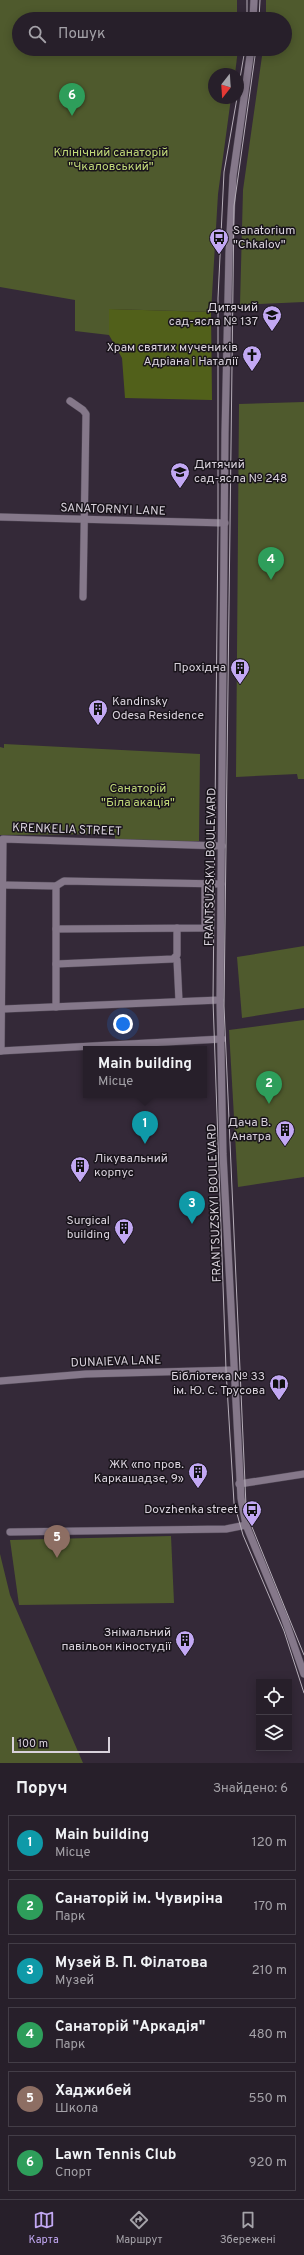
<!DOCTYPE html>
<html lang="uk">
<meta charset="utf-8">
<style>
:root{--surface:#271f2a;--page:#332c36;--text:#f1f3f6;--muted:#a4a2a8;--line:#433d47;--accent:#c2a8f3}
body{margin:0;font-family:Overpass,sans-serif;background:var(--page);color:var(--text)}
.controls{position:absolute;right:12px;bottom:12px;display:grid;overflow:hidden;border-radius:0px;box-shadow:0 2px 10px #0003}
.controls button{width:36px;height:36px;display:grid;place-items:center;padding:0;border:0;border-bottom:1px solid var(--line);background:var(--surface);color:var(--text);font:20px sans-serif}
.compass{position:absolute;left:208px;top:68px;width:36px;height:36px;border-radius:50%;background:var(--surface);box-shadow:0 2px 10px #0003;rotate:197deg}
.scale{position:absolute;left:12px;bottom:10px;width:98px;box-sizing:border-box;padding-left:4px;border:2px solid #d9d2dc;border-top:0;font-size:11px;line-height:14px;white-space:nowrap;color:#d9d2dc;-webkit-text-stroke:3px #19141b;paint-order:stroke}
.you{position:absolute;left:123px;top:1024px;width:14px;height:14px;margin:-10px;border:3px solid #fff;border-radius:50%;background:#1a73e8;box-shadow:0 0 0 6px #1a73e833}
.badge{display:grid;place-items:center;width:26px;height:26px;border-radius:50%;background:var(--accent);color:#fff;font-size:13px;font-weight:700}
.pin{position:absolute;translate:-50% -33px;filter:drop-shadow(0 1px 2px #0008)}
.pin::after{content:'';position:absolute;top:21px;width:14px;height:12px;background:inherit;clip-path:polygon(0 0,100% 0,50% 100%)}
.popup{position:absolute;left:83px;top:1046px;width:124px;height:52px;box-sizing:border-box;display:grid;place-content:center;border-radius:0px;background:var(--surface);filter:drop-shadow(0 1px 3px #0005);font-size:13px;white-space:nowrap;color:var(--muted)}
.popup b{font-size:15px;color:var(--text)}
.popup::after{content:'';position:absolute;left:50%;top:100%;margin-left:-8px;border:8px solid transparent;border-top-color:var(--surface)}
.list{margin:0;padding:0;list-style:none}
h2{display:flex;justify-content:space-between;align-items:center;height:52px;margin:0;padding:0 16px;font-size:17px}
h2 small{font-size:13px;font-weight:400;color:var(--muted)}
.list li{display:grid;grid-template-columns:26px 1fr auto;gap:12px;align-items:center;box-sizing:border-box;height:56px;margin:0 8px 8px;padding:0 8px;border:1px solid var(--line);border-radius:0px}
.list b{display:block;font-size:15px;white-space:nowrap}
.list p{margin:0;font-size:13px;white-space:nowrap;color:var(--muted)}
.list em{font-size:13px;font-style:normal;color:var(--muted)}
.icon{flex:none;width:22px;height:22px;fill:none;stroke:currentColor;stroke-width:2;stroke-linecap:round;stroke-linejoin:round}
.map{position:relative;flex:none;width:304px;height:1763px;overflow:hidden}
.search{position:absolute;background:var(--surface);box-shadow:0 2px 10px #0003;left:12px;right:12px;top:12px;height:44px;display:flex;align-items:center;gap:10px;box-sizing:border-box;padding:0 14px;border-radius:22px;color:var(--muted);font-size:15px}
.sheet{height:436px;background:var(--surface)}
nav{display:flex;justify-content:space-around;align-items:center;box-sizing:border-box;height:56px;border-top:1px solid var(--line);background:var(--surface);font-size:11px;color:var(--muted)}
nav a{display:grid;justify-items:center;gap:2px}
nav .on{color:var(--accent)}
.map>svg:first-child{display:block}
.green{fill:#4f5a2d}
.forest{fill:#51601a}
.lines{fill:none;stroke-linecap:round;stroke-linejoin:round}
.minor-casing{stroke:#504755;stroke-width:8}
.minor{stroke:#85788a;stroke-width:7}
.tram{stroke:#b6aeb9;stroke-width:1}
.labels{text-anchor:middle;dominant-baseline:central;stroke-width:3;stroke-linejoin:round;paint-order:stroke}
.park-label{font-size:12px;fill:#c1d979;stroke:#19141b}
.poi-label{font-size:12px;fill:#d9d2dc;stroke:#19141b;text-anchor:end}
.street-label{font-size:12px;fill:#d9d2dc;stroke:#19141b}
</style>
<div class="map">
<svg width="304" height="1763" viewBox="0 0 304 1763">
<rect width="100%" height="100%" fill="#342938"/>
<g class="green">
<path d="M0,0H237V19H19V49H238L235,74H214V98H231L218,194L211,312L109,309V335L75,331V300L0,287Z"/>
<path d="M266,0H304V302L240,305L243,190L263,49H285V19H266Z"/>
<path d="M304,402V779H298L297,774L236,777L239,404Z"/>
<path d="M4,744L200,754L199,841H115V834L0,835V747L4,748Z"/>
<path d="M304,946V1008L242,1018L237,957Z"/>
<path d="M304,1020V1177L238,1187L229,1030Z"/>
<path d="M171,1536L174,1603L19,1605L10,1540Z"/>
<path d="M0,1554L10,1595L83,1763H0Z"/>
</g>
<path class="forest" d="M109,309L211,312L212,400L125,398L122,358L109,335Z"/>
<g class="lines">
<defs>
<g id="minor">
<path d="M253,19L254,0"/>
<path d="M251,49L233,176L229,253L225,433L220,1000L223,1154L241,1498L246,1525L284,1617L304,1674"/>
<path d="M70,401L83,410L86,414L83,597"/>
<path d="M0,517L225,523"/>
<path d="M3,885L56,886L64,881L221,884"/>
<path d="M56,929L205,928V887L210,883"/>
<path d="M175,958L177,960L179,1001"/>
<path d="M56,964L173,959L177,955V928"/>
<path d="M56,1007V886"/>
<path d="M3,1009L220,1000"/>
<path d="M0,1051L222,1039"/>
<path d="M1,1051L3,839L222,846"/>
<path d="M0,1381L86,1374L234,1370"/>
<path d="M239,1484L304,1474"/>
<path d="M10,1532L226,1529L246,1525"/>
</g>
</defs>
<use href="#minor" class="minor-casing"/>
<use href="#minor" class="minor"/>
<g class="tram">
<path d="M247,19V0"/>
<path d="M259,19L260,0"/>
<path d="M256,49L234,206L224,1006L246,1506L252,1527L304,1655"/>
<path d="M238,90L245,49"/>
<path d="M237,98L224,172L218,298V529L213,1000L226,1370L234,1503L243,1535L284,1631L304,1693"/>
</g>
</g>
<defs>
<symbol id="bus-pin" viewBox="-11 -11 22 30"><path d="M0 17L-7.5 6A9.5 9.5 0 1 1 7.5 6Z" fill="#c2a8f3" stroke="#19141b"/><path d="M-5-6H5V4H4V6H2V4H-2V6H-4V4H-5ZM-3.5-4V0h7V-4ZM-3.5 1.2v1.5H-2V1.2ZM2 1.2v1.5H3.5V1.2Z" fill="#111"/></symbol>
<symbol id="school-pin" viewBox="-11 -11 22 30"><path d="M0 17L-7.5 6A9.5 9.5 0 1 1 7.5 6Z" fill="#c2a8f3" stroke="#19141b"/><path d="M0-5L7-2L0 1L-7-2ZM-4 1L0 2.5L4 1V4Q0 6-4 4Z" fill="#111"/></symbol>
<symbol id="church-pin" viewBox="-11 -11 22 30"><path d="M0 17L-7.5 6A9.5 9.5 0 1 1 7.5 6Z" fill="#c2a8f3" stroke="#19141b"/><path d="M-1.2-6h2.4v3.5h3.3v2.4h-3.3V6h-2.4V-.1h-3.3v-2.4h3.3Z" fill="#111"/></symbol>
<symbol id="building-pin" viewBox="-11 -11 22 30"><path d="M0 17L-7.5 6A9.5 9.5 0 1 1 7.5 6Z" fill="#c2a8f3" stroke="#19141b"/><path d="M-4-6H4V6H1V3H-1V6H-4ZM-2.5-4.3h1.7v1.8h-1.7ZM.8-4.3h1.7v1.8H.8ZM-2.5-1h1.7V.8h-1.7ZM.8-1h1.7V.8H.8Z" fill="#111"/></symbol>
<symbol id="library-pin" viewBox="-11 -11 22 30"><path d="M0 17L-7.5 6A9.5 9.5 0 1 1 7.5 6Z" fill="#c2a8f3" stroke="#19141b"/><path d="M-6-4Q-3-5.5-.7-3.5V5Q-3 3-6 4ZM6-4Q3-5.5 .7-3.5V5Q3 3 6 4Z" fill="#111"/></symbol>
</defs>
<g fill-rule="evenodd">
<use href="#bus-pin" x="208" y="227" width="22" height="30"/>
<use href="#school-pin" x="261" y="304" width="22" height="30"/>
<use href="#church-pin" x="241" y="344" width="22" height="30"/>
<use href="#school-pin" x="169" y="461" width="22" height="30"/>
<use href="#building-pin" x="229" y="657" width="22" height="30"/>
<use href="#building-pin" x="87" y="698" width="22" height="30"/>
<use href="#building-pin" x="274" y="1119" width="22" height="30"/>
<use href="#building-pin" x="69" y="1155" width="22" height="30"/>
<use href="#building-pin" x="113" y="1217" width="22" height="30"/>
<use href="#library-pin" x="268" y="1373" width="22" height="30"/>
<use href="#building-pin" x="187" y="1461" width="22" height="30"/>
<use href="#bus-pin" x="241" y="1499" width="22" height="30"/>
<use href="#building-pin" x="174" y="1629" width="22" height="30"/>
</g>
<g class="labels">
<g class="park-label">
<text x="111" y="153">Клінічний санаторій<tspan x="111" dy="14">"Чкаловський"</tspan></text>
<text x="138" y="789">Санаторій<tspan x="138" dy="14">"Біла акація"</tspan></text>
</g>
<g class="poi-label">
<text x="233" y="231" text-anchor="start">Sanatorium<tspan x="233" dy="14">"Chkalov"</tspan></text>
<text x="258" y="308">Дитячий<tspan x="258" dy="14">сад-ясла № 137</tspan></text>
<text x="238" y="348">Храм святих мучеників<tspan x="238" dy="14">Адріана і Наталії</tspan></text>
<text x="194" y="465" text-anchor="start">Дитячий<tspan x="194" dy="14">сад-ясла № 248</tspan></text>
<text x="226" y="668">Прохідна</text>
<text x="112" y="702" text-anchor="start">Kandinsky<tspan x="112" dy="14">Odesa Residence</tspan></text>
<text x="271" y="1123">Дача В.<tspan x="271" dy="14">Анатра</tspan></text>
<text x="94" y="1159" text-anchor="start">Лікувальний<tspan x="94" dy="14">корпус</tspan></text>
<text x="110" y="1221">Surgical<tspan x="110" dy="14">building</tspan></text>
<text x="265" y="1377">Бібліотека № 33<tspan x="265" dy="14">ім. Ю. С. Трусова</tspan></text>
<text x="184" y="1465">ЖК «по пров.<tspan x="184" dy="14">Каркашадзе, 9»</tspan></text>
<text x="238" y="1510">Dovzhenka street</text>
<text x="171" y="1633">Знімальний<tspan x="171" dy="14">павільон кіностудії</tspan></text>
</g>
<g class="street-label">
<text transform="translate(113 510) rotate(2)">SANATORNYI LANE</text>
<text transform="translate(67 830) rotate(2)">KRENKELIA STREET</text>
<text transform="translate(211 867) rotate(-89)">FRANTSUZSKYI BOULEVARD</text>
<text transform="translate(215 1203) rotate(-92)">FRANTSUZSKYI BOULEVARD</text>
<text transform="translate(116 1362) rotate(-2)">DUNAIEVA LANE</text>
</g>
</g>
</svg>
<div class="controls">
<button><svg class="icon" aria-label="locate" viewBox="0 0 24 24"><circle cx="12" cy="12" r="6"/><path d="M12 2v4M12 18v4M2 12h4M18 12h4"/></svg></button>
<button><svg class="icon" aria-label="layers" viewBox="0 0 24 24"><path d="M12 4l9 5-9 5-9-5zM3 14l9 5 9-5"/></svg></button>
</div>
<svg class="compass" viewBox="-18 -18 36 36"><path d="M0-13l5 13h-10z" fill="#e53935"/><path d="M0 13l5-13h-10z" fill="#a4a2a8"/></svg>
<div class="scale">100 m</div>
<div class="you"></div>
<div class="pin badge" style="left:145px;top:1144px;background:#0f9aa8">1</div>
<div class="popup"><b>Main building</b>Місце</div>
<div class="pin badge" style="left:269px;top:1104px;background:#2e9e5b">2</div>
<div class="pin badge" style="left:192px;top:1224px;background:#0f9aa8">3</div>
<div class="pin badge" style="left:271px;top:580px;background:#2e9e5b">4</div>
<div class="pin badge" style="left:57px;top:1558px;background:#8d6e63">5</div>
<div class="pin badge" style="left:72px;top:116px;background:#2e9e5b">6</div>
<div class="search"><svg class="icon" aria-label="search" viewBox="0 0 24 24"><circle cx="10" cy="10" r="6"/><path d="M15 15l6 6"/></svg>Пошук</div>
</div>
<section class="sheet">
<h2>Поруч<small>Знайдено: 6</small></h2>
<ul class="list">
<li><span class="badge" style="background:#0f9aa8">1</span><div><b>Main building</b><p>Місце</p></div><em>120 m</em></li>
<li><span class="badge" style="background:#2e9e5b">2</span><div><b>Санаторій ім. Чувиріна</b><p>Парк</p></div><em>170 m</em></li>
<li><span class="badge" style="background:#0f9aa8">3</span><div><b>Музей В. П. Філатова</b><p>Музей</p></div><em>210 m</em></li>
<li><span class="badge" style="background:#2e9e5b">4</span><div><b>Санаторій &quot;Аркадія&quot;</b><p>Парк</p></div><em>480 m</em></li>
<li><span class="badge" style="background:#8d6e63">5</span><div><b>Хаджибей</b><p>Школа</p></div><em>550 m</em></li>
<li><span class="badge" style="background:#2e9e5b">6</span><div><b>Lawn Tennis Club</b><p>Спорт</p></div><em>920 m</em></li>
</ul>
</section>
<nav>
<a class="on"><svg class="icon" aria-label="map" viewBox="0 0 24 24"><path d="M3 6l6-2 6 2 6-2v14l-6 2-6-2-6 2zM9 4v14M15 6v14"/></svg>Карта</a>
<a><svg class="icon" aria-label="directions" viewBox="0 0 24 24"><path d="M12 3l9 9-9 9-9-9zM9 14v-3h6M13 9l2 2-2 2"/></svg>Маршрут</a>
<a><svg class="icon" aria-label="saved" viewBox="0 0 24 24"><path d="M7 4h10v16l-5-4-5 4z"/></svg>Збережені</a>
</nav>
